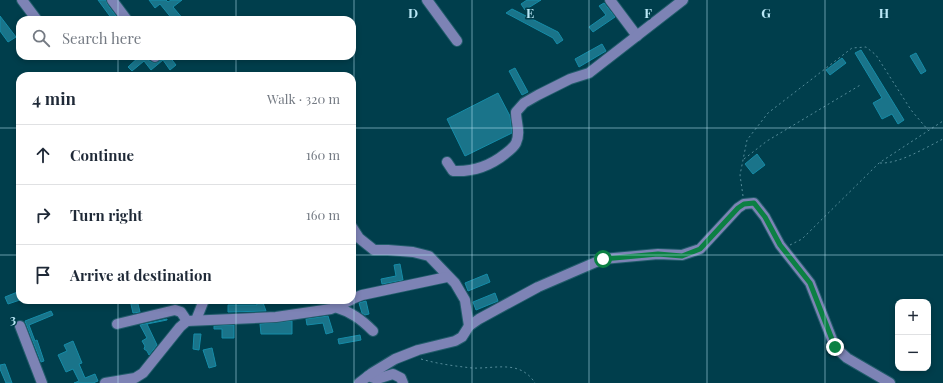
<!DOCTYPE html>
<meta charset="utf-8">
<style>
:root{--surface:#fff;--page:#f2f2f3;--text:#1f2937;--muted:#747a83;--line:#e0e1e3}
body{margin:0;font-family:"Playfair Display",serif;background:var(--page);color:var(--text)}
.controls{position:absolute;right:12px;bottom:12px;display:grid;overflow:hidden;border-radius:8px;box-shadow:0 2px 6px #0003}
.controls button{width:36px;height:36px;display:grid;place-items:center;padding:0;border:0;border-bottom:1px solid var(--line);background:var(--surface);color:var(--text);font:20px sans-serif}
.stop{position:absolute;width:12px;height:12px;margin:-9px;border:3px solid #0b8043;border-radius:50%;background:#fff}
.stop.end{background:#0b8043;border-color:#fff;box-shadow:0 1px 4px #0008}
.list{margin:0;padding:0;list-style:none}
h2{display:flex;justify-content:space-between;align-items:center;height:52px;margin:0;padding:0 16px;font-size:17px}
h2 small{font-size:13px;font-weight:400;color:var(--muted)}
.list li{display:grid;grid-template-columns:26px 1fr auto;gap:12px;align-items:center;box-sizing:border-box;height:60px;padding:0 16px;border-top:1px solid var(--line)}
.list b{display:block;font-size:15px;white-space:nowrap}
.list em{font-size:13px;font-style:normal;color:var(--muted)}
.icon{flex:none;width:22px;height:22px;fill:none;stroke:currentColor;stroke-width:2;stroke-linecap:round;stroke-linejoin:round}
.map{position:relative;flex:none;width:943px;height:383px;overflow:hidden}
.search{position:absolute;background:var(--surface);box-shadow:0 2px 6px #0003;left:16px;top:16px;width:340px;height:44px;display:flex;align-items:center;gap:10px;box-sizing:border-box;padding:0 14px;border-radius:12px;color:var(--muted);font-size:15px}
.panel{position:absolute;background:var(--surface);box-shadow:0 2px 6px #0003;left:16px;top:72px;width:340px;height:232px;border-radius:12px}
.map>svg:first-child{display:block}
.building{fill:#1a748a;stroke:#158ca8}
.lines{fill:none;stroke-linecap:round;stroke-linejoin:round}
.minor-casing{stroke:#215c6b;stroke-width:12}
.path{stroke:#558c9a;stroke-width:1;stroke-dasharray:2 3;stroke-linecap:butt}
.minor{stroke:#7d83b5;stroke-width:10}
.route{stroke:#0b8043;stroke-width:5}
.grid{fill:none;stroke:#b9e7f6;stroke-width:1;stroke-opacity:0.55}
.grid-label{font-size:13px;text-anchor:middle;font-weight:bold;fill:#b9e7f6;stroke:#003e4c;stroke-width:3;stroke-linejoin:round;paint-order:stroke}
</style>
<div class="map">
<svg width="943" height="383" viewBox="0 0 943 383">
<rect width="100%" height="100%" fill="#003e4c"/>
<g class="building">
<path d="M98,0H106L107,4L116,16L112,19Z"/>
<path d="M149,0H166L168,2L171,0H182L173,7L184,20H173L160,4L155,8Z"/>
<path d="M527,0H541L525,10L521,4Z"/>
<path d="M604,3L615,17L593,32L589,27L606,15L599,6Z"/>
<path d="M512,9L558,32L563,40L557,44L553,38L506,13Z"/>
<path d="M0,16L16,37L8,42L0,31Z"/>
<path d="M602,44L606,51L579,67L575,59Z"/>
<path d="M861,50L904,120L898,124L892,114L882,119L873,103L882,98L855,53Z"/>
<path d="M916,53L926,71L921,74L910,56Z"/>
<path d="M140,56H148L149,61L154,63L159,62L161,56H169L176,65L170,70L163,60L151,70L144,61L132,71L128,67Z"/>
<path d="M842,58L846,63L830,75L826,70Z"/>
<path d="M515,68L528,92L522,95L509,71Z"/>
<path d="M498,93L510,116L512,133L465,156L447,119Z"/>
<path d="M757,154L765,165L753,174L745,164Z"/>
<path d="M400,264L403,280L382,284L381,279L396,276L394,265Z"/>
<path d="M487,274L490,282L468,291L465,283Z"/>
<path d="M20,291V300L8,304L5,297Z"/>
<path d="M495,293L498,301L476,310L473,302Z"/>
<path d="M130,300H137L140,312L133,313Z"/>
<path d="M256,300H262L266,311L228,312V305H257Z"/>
<path d="M366,301L369,314L365,315L362,313L359,303Z"/>
<path d="M51,311L53,315L29,325L35,341L37,340L44,361L41,362L25,321Z"/>
<path d="M328,316L333,332L326,334L323,323L307,325L306,319Z"/>
<path d="M167,319V320L147,324L157,345L149,355L147,351L144,349L145,346L142,341L147,338L140,325Z"/>
<path d="M292,321V334H261L260,324Z"/>
<path d="M234,325V338H222V329H214V326Z"/>
<path d="M194,334H201L199,350L193,349Z"/>
<path d="M360,335L361,340L339,344L338,339Z"/>
<path d="M73,341L82,363L79,364L85,378L95,374L98,381L93,383H74L79,381L73,369L66,372L58,355L67,351L64,345Z"/>
<path d="M212,348L216,366L209,368L203,350Z"/>
<path d="M5,364L12,383H6L0,369V365Z"/>
</g>
<g class="lines">
<defs>
<g id="minor">
<path d="M22,0L37,20"/>
<path d="M112,0L127,20"/>
<path d="M427,0L457,41"/>
<path d="M610,0L637,36"/>
<path d="M154,56L155,57"/>
<path d="M447,162L453,171C473,172 490,166 505,154C509,151 514,147 516,143C521,132 516,123 516,112L524,103L538,95L570,79L589,73L683,0"/>
<path d="M352,227L359,238L374,250H388L413,252L429,256L455,283L465,300L469,326"/>
<path d="M352,299L362,295L447,277"/>
<path d="M335,307C351,312 361,319 373,331"/>
<path d="M196,320L204,300"/>
<path d="M117,324L175,310L181,312L187,321"/>
<path d="M20,326L42,383"/>
<path d="M368,376L377,379L393,374L401,378L403,383"/>
<path d="M105,383L135,378L143,373L180,327L187,321L276,317L331,309L351,300"/>
<path d="M359,383L372,373L395,359L418,350L455,341L462,337L469,326L479,319L538,287L603,259L658,254L682,255L700,249L738,208L744,204L754,203L765,217L780,245L810,283L835,347L847,358L890,383"/>
</g>
</defs>
<use href="#minor" class="minor-casing"/>
<g class="path">
<path d="M744,159L767,141L862,84"/>
<path d="M880,163C899,164 925,148 943,139"/>
<path d="M743,196L740,175L747,140L768,113L852,48L866,47L876,55L911,110L928,130"/>
<path d="M790,245L802,239L879,163L943,121"/>
<path d="M421,359C438,364 455,366 472,368C490,369 512,362 527,374C530,376 533,380 535,383"/>
</g>
<use href="#minor" class="minor"/>
</g>
<g class="lines">
<path class="route" d="M603,259L658,254L682,256L700,249L738,208L744,204L754,203L765,217L780,245L810,283L835,347"/>
</g>
<path class="grid" d="M118,0V20M236,0V20M354,0V383M472,0V383M589,0V383M707,0V383M825,0V383M118,56V76M236,56V76M0,128H20M352,128H943M0,255H20M352,255H943M118,300V383M236,300V383"/>
<g class="grid-label">
<text x="413" y="18">D</text>
<text x="530" y="18">E</text>
<text x="648" y="18">F</text>
<text x="766" y="18">G</text>
<text x="884" y="18">H</text>
<text x="13" y="324">3</text>
</g>
</svg>
<div class="controls">
<button>+</button>
<button>−</button>
</div>
<div class="stop" style="left:603px;top:259px"></div>
<div class="stop end" style="left:835px;top:347px"></div>
<div class="search"><svg class="icon" aria-label="search" viewBox="0 0 24 24"><circle cx="10" cy="10" r="6"/><path d="M15 15l6 6"/></svg>Search here</div>
<section class="panel">
<h2>4 min<small>Walk · 320 m</small></h2>
<ul class="list">
<li><svg class="icon" aria-label="ahead" viewBox="0 0 24 24"><path d="M12 20V5M6 11l6-6 6 6"/></svg><div><b>Continue</b></div><em>160 m</em></li>
<li><svg class="icon" aria-label="right" viewBox="0 0 24 24"><path d="M7 20v-9h11M14 6l5 5-5 5"/></svg><div><b>Turn right</b></div><em>160 m</em></li>
<li><svg class="icon" aria-label="arrive" viewBox="0 0 24 24"><path d="M6 21V4h12l-3 4 3 4H6"/></svg><div><b>Arrive at destination</b></div></li>
</ul>
</section>
</div>
